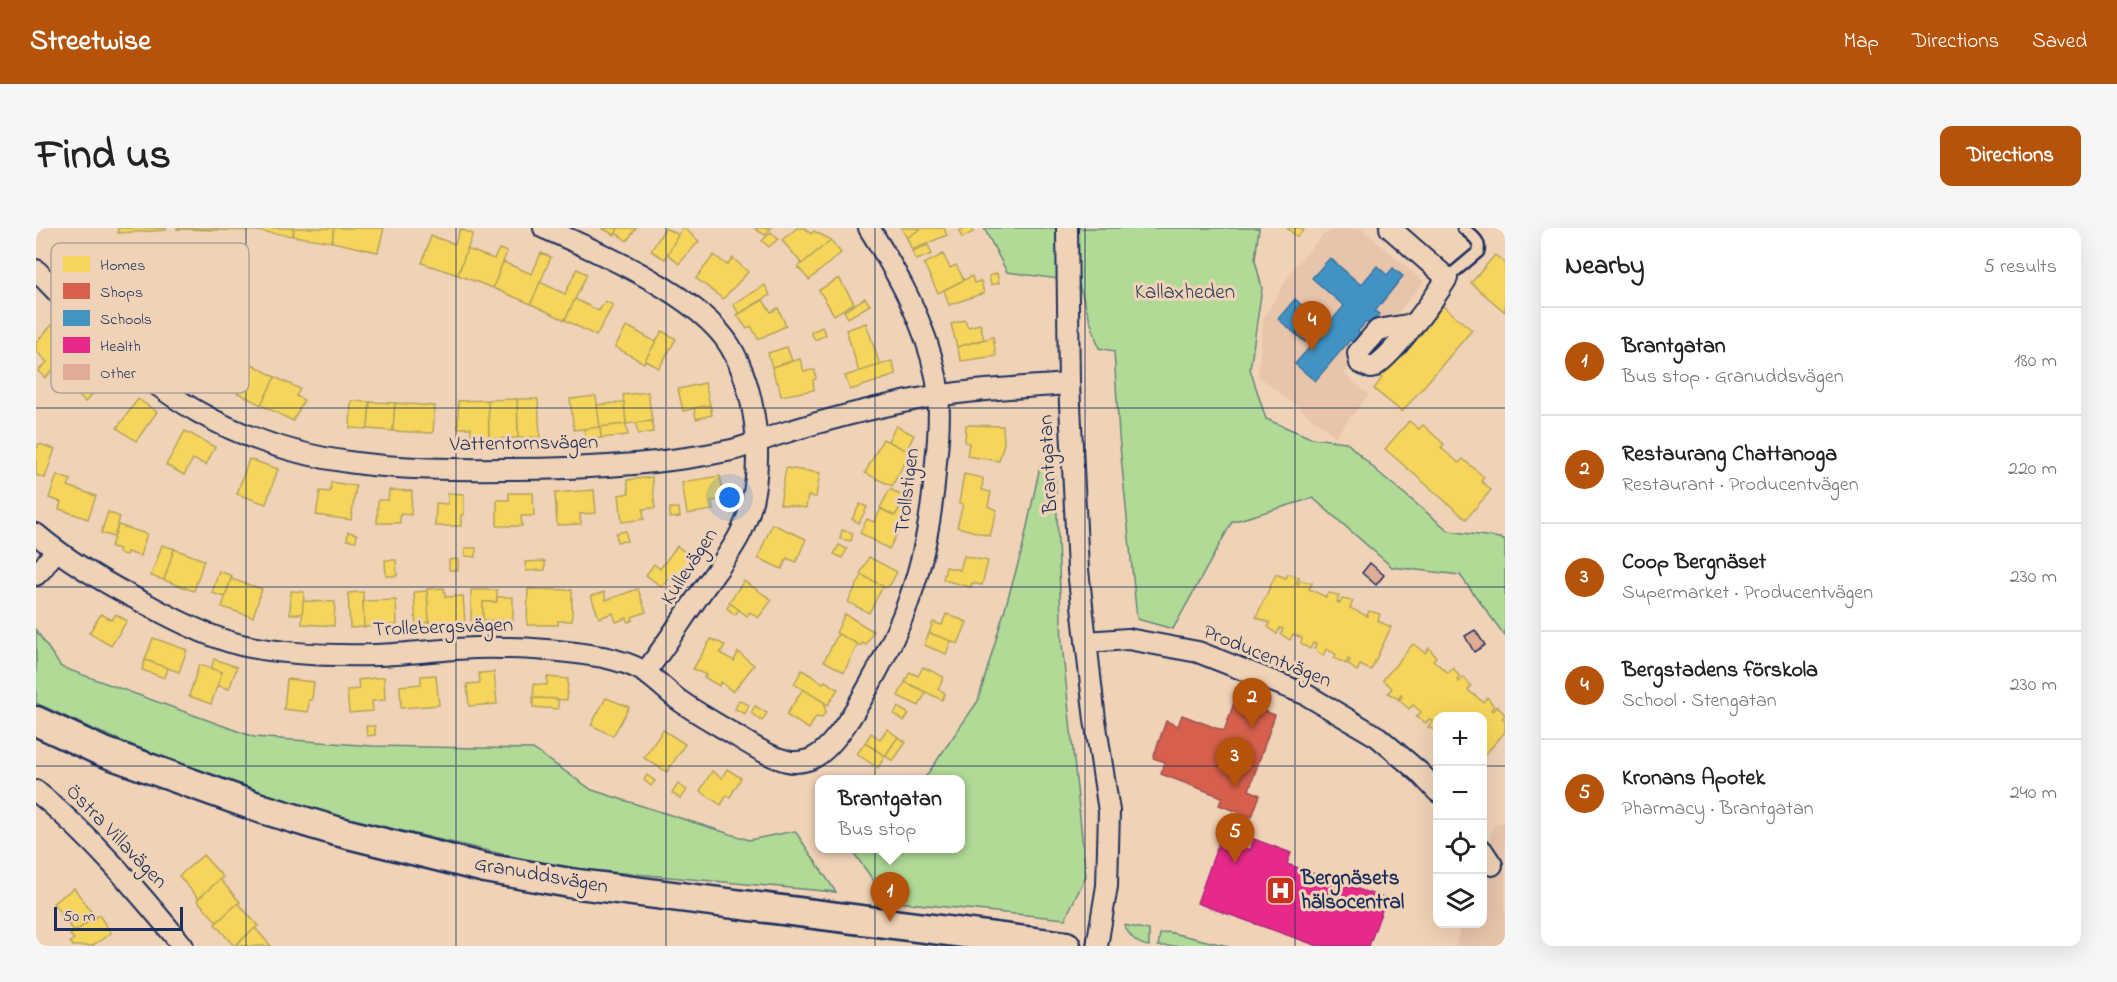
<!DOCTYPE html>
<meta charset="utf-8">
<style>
:root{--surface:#fff;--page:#f6f6f6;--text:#222;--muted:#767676;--line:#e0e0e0;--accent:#b45309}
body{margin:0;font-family:"Indie Flower",sans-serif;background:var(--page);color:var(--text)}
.controls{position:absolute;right:18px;bottom:18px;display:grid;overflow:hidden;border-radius:12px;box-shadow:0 6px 24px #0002}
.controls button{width:54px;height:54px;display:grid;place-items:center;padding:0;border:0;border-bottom:2px solid var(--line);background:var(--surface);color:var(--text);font:30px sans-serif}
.scale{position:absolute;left:18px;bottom:15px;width:129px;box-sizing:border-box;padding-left:6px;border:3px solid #1b2f5e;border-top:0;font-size:16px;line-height:21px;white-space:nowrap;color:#1b2f5e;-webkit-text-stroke:4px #f0d3b7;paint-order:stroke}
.you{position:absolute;left:694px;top:270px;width:21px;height:21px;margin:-15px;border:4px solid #fff;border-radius:50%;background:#1a73e8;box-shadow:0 0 0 9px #1a73e833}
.badge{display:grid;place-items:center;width:39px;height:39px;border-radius:50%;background:var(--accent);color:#fff;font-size:20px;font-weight:700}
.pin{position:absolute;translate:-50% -50px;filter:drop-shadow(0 2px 3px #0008)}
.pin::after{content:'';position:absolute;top:32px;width:21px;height:18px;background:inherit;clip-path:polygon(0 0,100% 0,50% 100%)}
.popup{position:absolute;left:779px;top:547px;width:150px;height:78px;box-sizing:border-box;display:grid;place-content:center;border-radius:12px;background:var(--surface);filter:drop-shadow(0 2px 4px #0005);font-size:20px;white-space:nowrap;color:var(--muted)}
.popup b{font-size:22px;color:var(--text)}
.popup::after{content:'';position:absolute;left:50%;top:100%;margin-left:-12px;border:12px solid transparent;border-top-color:var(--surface)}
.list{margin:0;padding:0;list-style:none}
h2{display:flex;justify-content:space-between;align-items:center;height:78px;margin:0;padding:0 24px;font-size:26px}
h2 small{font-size:20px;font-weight:400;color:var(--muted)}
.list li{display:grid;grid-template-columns:39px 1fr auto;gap:18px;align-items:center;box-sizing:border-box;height:108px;padding:0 24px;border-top:2px solid var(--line)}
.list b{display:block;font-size:22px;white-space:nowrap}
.list p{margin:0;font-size:20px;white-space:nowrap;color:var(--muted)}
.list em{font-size:20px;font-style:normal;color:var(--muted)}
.icon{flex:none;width:33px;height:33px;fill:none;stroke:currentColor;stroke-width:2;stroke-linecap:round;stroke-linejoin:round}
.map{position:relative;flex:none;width:1469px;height:718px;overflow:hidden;border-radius:12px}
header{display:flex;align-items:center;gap:36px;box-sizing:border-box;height:84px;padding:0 30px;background:var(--accent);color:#fff}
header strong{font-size:28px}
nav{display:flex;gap:33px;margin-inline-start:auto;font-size:21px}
.intro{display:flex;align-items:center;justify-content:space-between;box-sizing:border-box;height:144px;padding:0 36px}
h1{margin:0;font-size:42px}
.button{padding:15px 27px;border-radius:12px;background:var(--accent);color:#fff;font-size:21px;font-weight:700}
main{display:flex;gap:36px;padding:0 36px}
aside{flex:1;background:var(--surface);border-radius:12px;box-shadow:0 6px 24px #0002}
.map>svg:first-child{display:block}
.built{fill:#e8c4ab}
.green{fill:#b1da97;stroke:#66847a;stroke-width:1.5}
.homes{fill:#f6d55c;stroke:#b4a35d;stroke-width:1.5}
.shops{fill:#d6604d;stroke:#9e5152;stroke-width:1.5}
.schools{fill:#4393c3;stroke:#3775a5;stroke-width:1.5}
.health{fill:#e7298a;stroke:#aa2b7d;stroke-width:1.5}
.building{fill:#e1ac95;stroke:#1b2f5e;stroke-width:1.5}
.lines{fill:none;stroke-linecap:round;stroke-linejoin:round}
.lane-casing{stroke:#1b2f5e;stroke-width:15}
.street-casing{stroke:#1b2f5e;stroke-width:24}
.secondary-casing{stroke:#1b2f5e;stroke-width:33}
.lane{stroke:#f0d3b7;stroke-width:10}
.street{stroke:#f0d3b7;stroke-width:20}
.secondary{stroke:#f0d3b7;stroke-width:28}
.grid{fill:none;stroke:#1b2f5e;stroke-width:1.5;stroke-opacity:0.55}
.labels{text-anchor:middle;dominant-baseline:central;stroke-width:6;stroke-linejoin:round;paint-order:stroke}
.park-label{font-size:21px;fill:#2a4064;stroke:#f0d3b7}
.street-label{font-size:21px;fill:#1b2f5e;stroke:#f0d3b7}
.poi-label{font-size:21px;font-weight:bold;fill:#1b2f5e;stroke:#f0d3b7;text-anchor:start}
.key{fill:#f0d3b7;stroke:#b0a29c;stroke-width:1.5}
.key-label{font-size:16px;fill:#1b2f5e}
</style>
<header>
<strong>Streetwise</strong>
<nav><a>Map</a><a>Directions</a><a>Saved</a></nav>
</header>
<div class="intro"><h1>Find us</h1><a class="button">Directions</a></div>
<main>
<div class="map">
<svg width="1469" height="718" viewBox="0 0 1469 718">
<rect width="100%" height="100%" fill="#f0d3b7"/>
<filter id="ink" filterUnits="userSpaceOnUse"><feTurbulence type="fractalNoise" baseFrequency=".0167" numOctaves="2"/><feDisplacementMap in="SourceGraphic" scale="12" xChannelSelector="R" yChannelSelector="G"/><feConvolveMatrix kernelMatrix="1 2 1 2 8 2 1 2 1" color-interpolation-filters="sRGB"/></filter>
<g filter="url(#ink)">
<g class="built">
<path d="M1302,0H1325L1388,54L1308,146L1333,167L1299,208L1222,148L1227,91L1258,39L1288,6Z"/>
<path d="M1469,593V718H1419L1426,696H1446L1447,639L1458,596Z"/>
</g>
<g class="green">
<path d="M948,0H1020L1022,51L971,44Z"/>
<path d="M1025,0H1223L1219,32L1226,60L1214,141L1230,191L1275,210L1310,214L1342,244L1413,303L1464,310L1469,313V408L1424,347L1356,339L1277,270L1196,294L1137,401L1101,391L1083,208L1078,123L1063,120Z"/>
<path d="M1019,236L1026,416L1050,648L1029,691L852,673L815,621L924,620V552L888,551L942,473L986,322L1004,238Z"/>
<path d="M0,402L25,439L218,509L337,518L497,521L556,562L713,612L759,603L800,664L522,639L229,571L59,502L0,475Z"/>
<path d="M1088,697L1113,702V718C1101,717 1093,707 1088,697Z"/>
<path d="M1132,704L1192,718H1122L1124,706Z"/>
</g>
<g class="homes">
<path d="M82,0H130V2L82,5Z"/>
<path d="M141,0H183V2L141,1Z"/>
<path d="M183,0H221L220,3L183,2Z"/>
<path d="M221,0H258L257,8L220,3Z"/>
<path d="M258,0H298L296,14L257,8Z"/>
<path d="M298,0H348L342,24L296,14Z"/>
<path d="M565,0H582L579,7Z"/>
<path d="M582,0H600L591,13L580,5Z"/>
<path d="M629,0L643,7L629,31L615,23Z"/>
<path d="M648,0L663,13L643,36L632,26L642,7Z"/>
<path d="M720,0H735L729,7L719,1Z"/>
<path d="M761,0H769L775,6L778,3L795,12L766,36L746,12Z"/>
<path d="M865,0H886L871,10Z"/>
<path d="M886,0H908L911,7L876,22L871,10Z"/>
<path d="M929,0H935L937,4L926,10L923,3Z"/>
<path d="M1251,0H1269L1261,9Z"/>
<path d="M424,1L437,6L422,47L386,35L395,8L419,16Z"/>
<path d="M735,4L742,11L733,19L726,13Z"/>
<path d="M795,12L805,25L773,52L762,39Z"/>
<path d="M892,17L896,26L880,32L876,23Z"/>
<path d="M431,21L458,31L463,21L471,24L457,60L422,47Z"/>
<path d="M505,25L515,29L495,76L457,60L467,34L496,46Z"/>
<path d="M907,26L914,40L920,37L928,52L902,65L888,36Z"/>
<path d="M678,27L691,37L697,30L712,44L687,71L660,50Z"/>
<path d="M1459,27L1469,35V84L1435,55Z"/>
<path d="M541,41L551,46L529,92L495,76L504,54L529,66Z"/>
<path d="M961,45L963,55L955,57L953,48Z"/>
<path d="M936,48L938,55L945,53L948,65L913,77L908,62Z"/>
<path d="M803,50L818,75L798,87L783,62Z"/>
<path d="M729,57L734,67L703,86L697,76Z"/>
<path d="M100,59L120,77L102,98L82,80Z"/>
<path d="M829,70L834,77L812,90L808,83Z"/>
<path d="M539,71L563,83L569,73L577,77L560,108L529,92Z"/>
<path d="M727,72L735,84L742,80L750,98L722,111L715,98L711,101L701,87Z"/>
<path d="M120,77L140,93L122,114L102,98Z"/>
<path d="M1407,78L1436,102L1366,184L1338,161L1346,150L1342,147L1361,125L1365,128L1380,110L1376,107L1394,85L1398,89Z"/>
<path d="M929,92L932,99L944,96L948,111L921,119L915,96Z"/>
<path d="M140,93L163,113L145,134L122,114Z"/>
<path d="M830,95L844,137L823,144L810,102Z"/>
<path d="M16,97L39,119L9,150L2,143L11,134L0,123V114Z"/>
<path d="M591,98L620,114L608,135L579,119Z"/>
<path d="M786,99L790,107L779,112L775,104Z"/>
<path d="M626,103L640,111L623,140L609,132Z"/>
<path d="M957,109L960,128L925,133L921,119Z"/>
<path d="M751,119L756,133L736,139L732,125Z"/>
<path d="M195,126L216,136L202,165L180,154Z"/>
<path d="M764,131L768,143L779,142L780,151L777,152L778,162L745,168L742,154H740L736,139Z"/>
<path d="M856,133L860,147L814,162L809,148Z"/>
<path d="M216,136L239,149L225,177L202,165Z"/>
<path d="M62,144L70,152L49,174L34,159L47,145L54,152Z"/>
<path d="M239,149L264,161L260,168L268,172L257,193L225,177Z"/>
<path d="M669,155L674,177L647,183L642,161Z"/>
<path d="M612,164L616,193L590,196L587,167Z"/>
<path d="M560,168L564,199L538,202L534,171Z"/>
<path d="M102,171L121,184L100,213L81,200Z"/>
<path d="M481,171H502L504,209L482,210Z"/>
<path d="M481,171L482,210L453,211L452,172Z"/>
<path d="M452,172L453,211H435V200H422V173Z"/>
<path d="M315,173L334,174L332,201L314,200Z"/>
<path d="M334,174L359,175L357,203L332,201Z"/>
<path d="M588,174L590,196L564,199L561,177Z"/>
<path d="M359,175L399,178L397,205L357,203Z"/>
<path d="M674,177L676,187L660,191L658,180Z"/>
<path d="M616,193L617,204L602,206L600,195Z"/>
<path d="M1373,193L1383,201L1387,197L1408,216L1405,220L1423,235L1427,231L1448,249L1445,253L1455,262L1430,291L1349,221Z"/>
<path d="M590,196L592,207L565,210L564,199Z"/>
<path d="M930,197L967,198L968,215L963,233L931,228L933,215L929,214Z"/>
<path d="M860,198L878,207L870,223L852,213Z"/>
<path d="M564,199L565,210L549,211L548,201Z"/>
<path d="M149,203L179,219L170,237L157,231L148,247L130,237Z"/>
<path d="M847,211L874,224L856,258L829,245Z"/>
<path d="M3,216L19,221L9,250L0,247V222Z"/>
<path d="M213,231L242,241L230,276L201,266Z"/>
<path d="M750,240L784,245L780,269L772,268L770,280L744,276Z"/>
<path d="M928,246L947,250L946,262L955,264L952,278L961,282L954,308L921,299L927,276L923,275Z"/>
<path d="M21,247L35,252L32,258L60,268L52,291L23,281L25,274L13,270Z"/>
<path d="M684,248L688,271L675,273L677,282L651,286L646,254Z"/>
<path d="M616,249L619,280L607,281L608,291L586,294L583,267L593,265L591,252Z"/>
<path d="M295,254L320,258L315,292L280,287L284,263L294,264Z"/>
<path d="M854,261L869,270L859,288L844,280Z"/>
<path d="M353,262L376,263L375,287L364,286V295H341L342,272H352Z"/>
<path d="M558,262L560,285L544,286L545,296L521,297L519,265Z"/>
<path d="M412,265L428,266V287H425V298H399L400,275L412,276Z"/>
<path d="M473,265H497L498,288H485L486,298H461V272H473Z"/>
<path d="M824,276L831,279L823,295L816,291Z"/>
<path d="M866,276L874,281L853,321L824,305L831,291L838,294L845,281L859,288Z"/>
<path d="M634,280H643L644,289L634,290Z"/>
<path d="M72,284L84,289L78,309L65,305Z"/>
<path d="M736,296L770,311L760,334L751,330L746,341L722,330Z"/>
<path d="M82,297L111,306L104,328L91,324L90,327L82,325L83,321L75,319Z"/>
<path d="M806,302L817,305L815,313L804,311Z"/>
<path d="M590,303L591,313L581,314L580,305Z"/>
<path d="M312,304L321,306L320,313L311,312Z"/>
<path d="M126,317L139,321L128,352L115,348Z"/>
<path d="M803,317L811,321L806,330L798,326Z"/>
<path d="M641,318L659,331L642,355L634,349L626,359L610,347L618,336L624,341Z"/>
<path d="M429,320H440V329L429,328Z"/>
<path d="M138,321L168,332L158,363L128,352Z"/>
<path d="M928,328L952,333L946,357L936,355L935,359L907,352L910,339L924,342Z"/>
<path d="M833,329L861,344L854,357L849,360L824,346Z"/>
<path d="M422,331V342H413V332Z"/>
<path d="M349,332H360L361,348H350Z"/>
<path d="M509,333V342L490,343L489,334Z"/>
<path d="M183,343L196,348L189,369L176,365Z"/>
<path d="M1240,346L1250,350L1252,346L1263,349L1260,355L1262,356L1264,352L1276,355L1273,361L1290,369L1292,365L1303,367L1301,374L1304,375L1306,371L1317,373L1314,380L1331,388L1333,383L1344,386L1342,393L1355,399L1335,442L1324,437L1321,443L1312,436L1314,432L1312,431L1310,436L1298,430L1300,426L1290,421L1287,428L1278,421L1280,416L1277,415L1274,421L1265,415L1266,410L1257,406L1254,412L1245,406L1247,401L1244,400L1241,406L1232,399L1234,395L1220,389Z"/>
<path d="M826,347L847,358L833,385L812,374Z"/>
<path d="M195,351L226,361L217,389L186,379Z"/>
<path d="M708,353L736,372L722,390L714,384L711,388L693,374Z"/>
<path d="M408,360L409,369L427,368L429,394L393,396L391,361Z"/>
<path d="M492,361L536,362V393H522V397H491Z"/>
<path d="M602,361L610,384L596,389L597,392L592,394L591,390L580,394L577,385L563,390L555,368L568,364L570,372Z"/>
<path d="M435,362H461V374H447V392H443V395H435Z"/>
<path d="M255,363L268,364L267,386H254Z"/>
<path d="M391,363L393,394H390L391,400L380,401L378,364Z"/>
<path d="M327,364L328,399L314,400L312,365Z"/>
<path d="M461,369H477V393L447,392V374H461Z"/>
<path d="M360,372L361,397L328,399L327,373Z"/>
<path d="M267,373L299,374L298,398L266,396Z"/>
<path d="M694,375L703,382L699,387L691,380Z"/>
<path d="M65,386L76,392L80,386L91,393L75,418L53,405Z"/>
<path d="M809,386L837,403L830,417L826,415L825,418L800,405Z"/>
<path d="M910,386L931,394L922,416L893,405L897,394L906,397Z"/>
<path d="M893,405L915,413L910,426L888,417Z"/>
<path d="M802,406L822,416L808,444L788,433Z"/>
<path d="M117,410L151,422L143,444L109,432Z"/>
<path d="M675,411L689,417L684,425L698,433L702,424L718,437L697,464L685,454L683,458L668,449L670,447L657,441Z"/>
<path d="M1377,416L1389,425L1393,420L1400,429L1397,432L1412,445L1417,440L1424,449L1421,452L1423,454L1428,449L1435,458L1432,462L1447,474L1451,469L1458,478L1455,482L1457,483L1462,478L1469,487L1466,490L1469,493V504L1446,530V488H1402V504L1392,499L1396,493L1393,491L1390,495L1380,489L1385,484L1377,477L1373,481L1363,472L1366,469L1365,467L1362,471L1352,465L1356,460L1347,452Z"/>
<path d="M178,431L201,439L193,461L181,457L186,444L175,441Z"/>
<path d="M109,432L132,440L129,450L106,442Z"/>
<path d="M163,437L186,444L175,476L153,468Z"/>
<path d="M887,439L908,449L902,461L909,465L906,472L869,454L874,444L882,448Z"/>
<path d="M766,442L787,455L789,453L802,461L792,477L758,456Z"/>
<path d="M458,444L461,476L433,478L431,456L444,455L443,445Z"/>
<path d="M400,447L403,477L365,480L364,458L385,456V448Z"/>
<path d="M348,449L349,472L336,473L337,483L313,485L311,462L323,461L322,452Z"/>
<path d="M511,449L532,451L531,472L497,470L498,456L511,457Z"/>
<path d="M251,451L278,454L276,472H273L272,484L248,481Z"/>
<path d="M869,454L890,464L883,478L862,468Z"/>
<path d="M767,461L789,475L788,478L790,483L786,490L780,489L773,501L750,487Z"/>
<path d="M497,470L522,471V481L497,479Z"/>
<path d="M570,470L593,479L577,508L555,497Z"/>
<path d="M703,472L713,477L709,486L699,481Z"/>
<path d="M719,478L731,485L726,493L715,485Z"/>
<path d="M862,479L873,486L868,493L858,486Z"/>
<path d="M330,498H339V507L331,508Z"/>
<path d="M851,501L862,509L849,528L829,515L835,505L844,511Z"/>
<path d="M627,502L649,516L631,544L608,530Z"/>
<path d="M862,509L870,514L857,533L849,528Z"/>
<path d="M829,515L849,528L842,540L821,526Z"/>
<path d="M691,541L705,550L694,569L691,567L685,577L664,563L676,543L686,550Z"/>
<path d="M611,547L619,553L615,558L608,552Z"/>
<path d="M642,556L651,562L645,571L636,565Z"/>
<path d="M167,627L187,649L163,671L143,648Z"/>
<path d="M184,651L204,674L181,694L161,672Z"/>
<path d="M38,660L59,689L38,704L17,675Z"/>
<path d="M202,675L222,698L198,718L179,696Z"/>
<path d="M63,687L75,705L56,718H37L34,714L38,711L34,707Z"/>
<path d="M219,700L235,718H199Z"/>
</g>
<path class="shops" d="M1199,472L1239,487L1213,562L1224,567L1216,589L1183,577L1186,569L1125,546L1129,534L1117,530L1130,493L1142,498L1146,487L1188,503Z"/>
<path class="schools" d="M1294,30L1325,57L1341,38L1351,47L1357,40L1367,48L1339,83L1343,86L1333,97L1330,94L1322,103L1327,115L1323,120L1314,112L1279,153L1259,136L1281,111L1276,106L1269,114L1242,91L1259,71L1290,99L1308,78L1276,50Z"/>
<path class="health" d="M1196,604L1208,608L1204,618L1214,622L1218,611L1255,625L1251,636L1350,671L1333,718H1282L1161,675L1184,611L1192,614Z"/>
<g class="building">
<path d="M1334,335L1348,347L1340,357L1326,345Z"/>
<path d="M1439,402L1449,417L1438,424L1429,408Z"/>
</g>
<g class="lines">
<defs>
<path id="lane" d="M1411,50L1442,24C1446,13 1434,6 1427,0"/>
<g id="street">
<path d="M508,0C563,24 663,67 694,118C709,143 717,175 720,204C723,238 721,271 706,302C696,324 680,343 666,363C647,390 629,418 609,445"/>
<path d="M1031,0L1033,156L1042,342L1059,492L1073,583L1071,658L1061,718"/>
<path d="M1354,0L1411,50C1399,70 1354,132 1335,140L1324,135L1322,125L1342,102L1377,96"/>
<path d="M0,42C50,94 99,148 162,184C263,241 362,242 475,241C547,241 625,237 696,222C716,217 735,208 754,203C793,191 833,181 872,173C925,162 979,160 1033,156"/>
<path d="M0,306C34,335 74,358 114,378C143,394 173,409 205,417C249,427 295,428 340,427C373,426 406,421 439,420C481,419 525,422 567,429C581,432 595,436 607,443C619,451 629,461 640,470C657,483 676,493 694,504C712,515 731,528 751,533C758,535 765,534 772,532C796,525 822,478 834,456C876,381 894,320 900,234C903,206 905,176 900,148C889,95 862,46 833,0"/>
<path d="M0,347L6,341L20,322"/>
<path d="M1050,414L1092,411L1162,424L1269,466L1342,509L1383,544L1402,564"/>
<path d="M0,563C55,608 102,663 147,718"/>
<path d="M1446,622L1456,637"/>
</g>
<path id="secondary" d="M0,493L65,523L227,581L300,603L449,640L534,655L1030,718"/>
</defs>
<use href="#lane" class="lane-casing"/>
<use href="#street" class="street-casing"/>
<use href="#secondary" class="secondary-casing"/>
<use href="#lane" class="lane"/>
<use href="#street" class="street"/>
<use href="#secondary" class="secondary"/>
</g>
</g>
<path class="grid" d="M210,0V718M420,0V718M630,0V718M839,0V718M1049,0V718M1259,0V718M0,180H1469M0,359H1469M0,538H1402M1446,538H1469"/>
<defs>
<symbol id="hospital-square" viewBox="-11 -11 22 22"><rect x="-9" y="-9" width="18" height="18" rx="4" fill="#c8321e" stroke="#f0d3b7"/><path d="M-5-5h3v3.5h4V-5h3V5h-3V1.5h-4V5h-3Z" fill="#fff"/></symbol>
</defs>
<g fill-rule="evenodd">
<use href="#hospital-square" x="1228" y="646" width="33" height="33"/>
</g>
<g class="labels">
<g class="park-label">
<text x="1149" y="65">Kallaxheden</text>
</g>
<g class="street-label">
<text transform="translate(488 216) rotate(-1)">Vattentornsvägen</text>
<text transform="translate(1013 236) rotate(-93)">Brantgatan</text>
<text transform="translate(872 263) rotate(-83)">Trollstigen</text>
<text transform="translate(654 339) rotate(-57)">Kullevägen</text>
<text transform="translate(407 400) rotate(-2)">Trollebergsvägen</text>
<text transform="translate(1231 429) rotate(22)">Producentvägen</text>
<text transform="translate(80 609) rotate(46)">Östra Villavägen</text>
<text transform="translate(505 648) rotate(10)">Granuddsvägen</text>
</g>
<g class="poi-label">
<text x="1265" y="651">Bergnäsets<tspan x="1265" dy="24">hälsocentral</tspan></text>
</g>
</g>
<rect x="15" y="15" width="198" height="150" rx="9" class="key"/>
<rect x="27" y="28" width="27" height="16" fill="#f6d55c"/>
<rect x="27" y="55" width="27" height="16" fill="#d6604d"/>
<rect x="27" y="82" width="27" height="16" fill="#4393c3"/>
<rect x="27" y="109" width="27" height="16" fill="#e7298a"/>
<rect x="27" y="136" width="27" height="16" fill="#e1ac95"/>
<g class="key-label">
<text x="64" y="42">Homes</text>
<text x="64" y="69">Shops</text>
<text x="64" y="96">Schools</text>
<text x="64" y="123">Health</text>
<text x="64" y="150">Other</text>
</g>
</svg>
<div class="controls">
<button>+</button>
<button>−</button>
<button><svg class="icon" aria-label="locate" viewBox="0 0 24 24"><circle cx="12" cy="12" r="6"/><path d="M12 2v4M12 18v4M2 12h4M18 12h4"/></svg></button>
<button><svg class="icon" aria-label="layers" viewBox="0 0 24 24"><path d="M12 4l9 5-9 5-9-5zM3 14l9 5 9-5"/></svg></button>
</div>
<div class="scale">50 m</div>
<div class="you"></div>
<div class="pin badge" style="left:854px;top:694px">1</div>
<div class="popup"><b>Brantgatan</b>Bus stop</div>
<div class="pin badge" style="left:1216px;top:500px">2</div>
<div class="pin badge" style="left:1199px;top:559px">3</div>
<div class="pin badge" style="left:1276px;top:123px">4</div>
<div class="pin badge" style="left:1199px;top:635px">5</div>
</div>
<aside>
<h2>Nearby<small>5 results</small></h2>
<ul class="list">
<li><span class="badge">1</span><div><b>Brantgatan</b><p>Bus stop · Granuddsvägen</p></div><em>180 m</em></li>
<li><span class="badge">2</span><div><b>Restaurang Chattanoga</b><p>Restaurant · Producentvägen</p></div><em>220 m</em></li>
<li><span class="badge">3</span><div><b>Coop Bergnäset</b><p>Supermarket · Producentvägen</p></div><em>230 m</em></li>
<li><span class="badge">4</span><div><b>Bergstadens förskola</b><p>School · Stengatan</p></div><em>230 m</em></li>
<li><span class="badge">5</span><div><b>Kronans Apotek</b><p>Pharmacy · Brantgatan</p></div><em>240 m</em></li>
</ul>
</aside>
</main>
